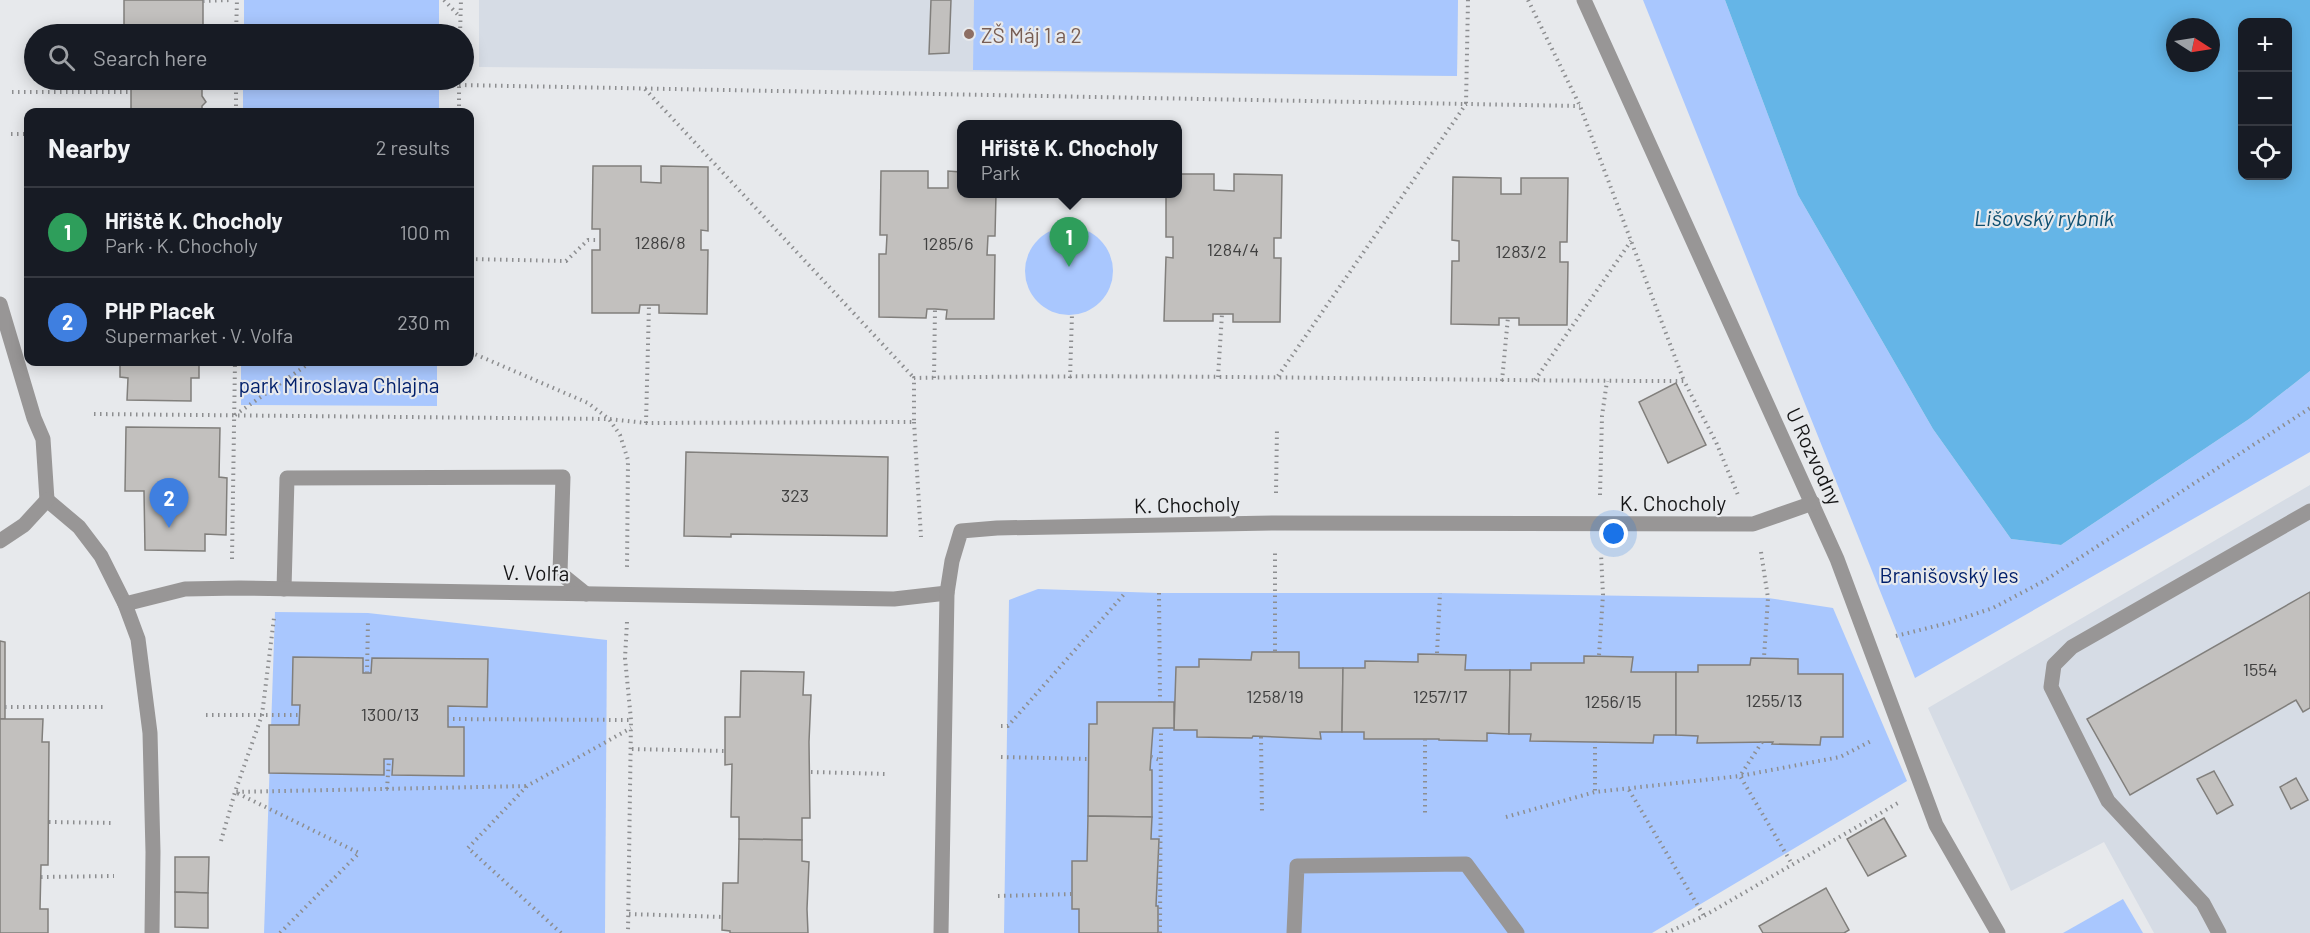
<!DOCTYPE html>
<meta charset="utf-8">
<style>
:root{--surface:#171b24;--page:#20242c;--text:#f1f3f6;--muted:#9ea1a6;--line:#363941;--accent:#c894bf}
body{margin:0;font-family:Barlow,sans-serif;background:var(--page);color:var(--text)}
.controls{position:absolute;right:18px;top:18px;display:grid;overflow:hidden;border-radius:12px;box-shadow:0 3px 15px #0003}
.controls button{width:54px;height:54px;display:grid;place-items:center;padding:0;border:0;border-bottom:2px solid var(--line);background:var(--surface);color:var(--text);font:30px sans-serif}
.compass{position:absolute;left:2166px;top:18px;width:54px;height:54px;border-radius:50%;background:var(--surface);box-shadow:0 3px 15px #0003;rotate:102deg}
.you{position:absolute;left:1614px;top:534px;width:21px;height:21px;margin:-15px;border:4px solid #fff;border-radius:50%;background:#1a73e8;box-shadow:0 0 0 9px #1a73e833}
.badge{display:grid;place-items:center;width:39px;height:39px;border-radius:50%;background:var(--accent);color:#fff;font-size:20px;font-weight:700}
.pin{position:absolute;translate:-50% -50px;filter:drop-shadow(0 2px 3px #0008)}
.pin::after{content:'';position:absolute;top:32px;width:21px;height:18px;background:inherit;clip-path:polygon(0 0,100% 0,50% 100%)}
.popup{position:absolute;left:957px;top:120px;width:225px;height:78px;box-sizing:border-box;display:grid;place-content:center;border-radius:12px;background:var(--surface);filter:drop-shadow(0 2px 4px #0005);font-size:20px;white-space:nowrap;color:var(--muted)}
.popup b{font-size:22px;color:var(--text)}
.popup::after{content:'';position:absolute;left:50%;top:100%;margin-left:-12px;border:12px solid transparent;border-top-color:var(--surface)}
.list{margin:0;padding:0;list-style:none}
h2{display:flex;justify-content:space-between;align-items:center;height:78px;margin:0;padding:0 24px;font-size:26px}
h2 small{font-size:20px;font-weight:400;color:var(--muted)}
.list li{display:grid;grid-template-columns:39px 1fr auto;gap:18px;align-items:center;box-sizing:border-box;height:90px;padding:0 24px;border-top:2px solid var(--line)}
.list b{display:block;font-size:22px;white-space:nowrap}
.list p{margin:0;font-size:20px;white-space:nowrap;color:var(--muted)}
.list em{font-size:20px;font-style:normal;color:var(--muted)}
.icon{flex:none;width:33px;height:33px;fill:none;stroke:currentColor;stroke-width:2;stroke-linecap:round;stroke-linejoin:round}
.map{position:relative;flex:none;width:2310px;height:933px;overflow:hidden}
.search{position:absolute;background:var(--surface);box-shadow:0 3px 15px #0003;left:24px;top:24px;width:450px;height:66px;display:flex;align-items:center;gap:15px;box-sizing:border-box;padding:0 21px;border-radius:33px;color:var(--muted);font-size:22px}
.panel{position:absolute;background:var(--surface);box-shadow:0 3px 15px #0003;left:24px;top:108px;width:450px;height:258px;border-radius:12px}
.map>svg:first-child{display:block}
.built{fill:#d6dce5}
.green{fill:#a9c7fe}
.water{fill:#65b5e7;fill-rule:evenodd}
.building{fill:#c2c0be;stroke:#817f7c;stroke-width:1.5}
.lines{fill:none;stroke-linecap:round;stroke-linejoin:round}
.path{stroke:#8d8e90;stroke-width:4;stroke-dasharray:1.5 4.5;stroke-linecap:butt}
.lane{stroke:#989696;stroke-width:15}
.street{stroke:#989696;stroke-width:15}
.education-dot{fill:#8d6e63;stroke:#e7e9ec;stroke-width:2}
.labels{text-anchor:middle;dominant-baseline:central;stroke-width:4.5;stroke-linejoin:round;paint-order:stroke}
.number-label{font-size:18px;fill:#404040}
.education-label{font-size:21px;fill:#785e54;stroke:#e7e9ec;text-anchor:start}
.park-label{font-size:21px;fill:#001f6b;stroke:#e7e9ec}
.street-label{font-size:21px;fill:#151516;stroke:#e7e9ec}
.water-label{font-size:22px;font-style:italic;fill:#0e4f70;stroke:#e7e9ec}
</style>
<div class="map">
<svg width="2310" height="933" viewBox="0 0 2310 933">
<rect width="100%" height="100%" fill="#e7e9ec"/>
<g class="built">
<path d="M479,0H1458L1457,76L479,67Z"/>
<path d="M2310,485V933H2154L2104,842L2011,891L1928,708Z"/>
</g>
<g class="green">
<rect x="244" y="0" width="195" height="34"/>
<path d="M974,0H1458L1457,76L973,70Z"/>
<path d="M1643,0H1725L1798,195L1933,429L2011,539L2061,545L2249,419L2310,371V452L1915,678Z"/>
<rect x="243" y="80" width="196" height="32"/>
<circle cx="1069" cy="271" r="44"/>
<path d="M241,362H437V406L241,405Z"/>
<path d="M1038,589L1159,593H1440L1768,598L1833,608L1907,781L1652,933H1004L1009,600Z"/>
<path d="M275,612L368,613L607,640L605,933H264Z"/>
<path d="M2123,899L2143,933H2063Z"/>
</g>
<path class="water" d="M1725,0H2310V371L2249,419L2061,545L2011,539L1933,429L1798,195ZM2242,22H2288V176H2242ZM2175,27H2211V63H2175Z"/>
<g class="building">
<rect x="124" y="0" width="79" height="34"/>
<path d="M931,0H951L949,53L929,54Z"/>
<path d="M131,80H195V89H202V96L206,102L202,106V112H115V110H131Z"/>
<path d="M593,166H641V182L661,183V166L708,167V231L701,230V250H708L707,314L659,313V305H640L639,313H592V250H600V229H592Z"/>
<path d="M881,171H928V188H948V171L961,172V194H996L995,236H988L987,255H995L994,319H946L947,310L935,309H927L926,318L879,317V254H886L887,235H880Z"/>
<path d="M1177,174H1214V190L1234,191V174L1282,175L1281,238H1274V258H1281L1280,322H1233V314H1213V321H1164L1166,257L1173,258V237H1166V194H1177Z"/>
<path d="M1453,177L1501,178V194H1521V178H1568L1567,242H1560V262H1568L1567,325H1519V318H1499V325L1451,324L1452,261H1459V241L1452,240Z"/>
<path d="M120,362H199V378H191V401L127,400L128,378L120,377Z"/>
<path d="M1676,383L1706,445L1668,463L1639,402Z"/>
<path d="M126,427L220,428L219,477L227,478L226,535L205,534V551L145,550L144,491H125Z"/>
<path d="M686,452L888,457L887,536L731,534V537L684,536Z"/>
<path d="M2310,592V708L2303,712L2296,700L2130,795L2087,719Z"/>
<path d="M0,641L5,642V719H0Z"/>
<path d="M1252,652H1299V668H1343L1342,732H1320L1321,739L1253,736L1252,738L1197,737V730H1174L1176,667H1199V659L1251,660Z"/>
<path d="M1418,654L1466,655L1465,670H1510L1509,734L1487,733V741L1439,740V739H1364V732H1342L1343,668H1365V661L1418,662Z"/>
<path d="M1584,656L1633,657L1631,672H1676V735H1654L1653,743L1530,741L1531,734H1509L1510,670H1531V663H1584Z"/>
<path d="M293,657L363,658V673H371L372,658L488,659L487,707L448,706V727H464V776L392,775L393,759H384V775L269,773V725H299L300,705H292Z"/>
<path d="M1751,658L1798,659V674H1843V737H1821L1820,745L1772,744L1773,742L1697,743L1698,736L1676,735V672H1698V665H1750Z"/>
<path d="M741,671L804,672L803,695H811L809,742L810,818H802V840L739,839V817H731L732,764L725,765V717H740Z"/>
<path d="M1097,702H1174V728H1153L1150,770H1152V817L1088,816L1089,724H1097Z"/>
<path d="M0,719H43L42,742H49L48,865H41L40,909H48V933H0Z"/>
<path d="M2214,771L2233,805L2217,814L2197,779Z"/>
<path d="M2296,778L2308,800L2291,809L2280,787Z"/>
<path d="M1088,816L1152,817L1151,839H1159L1156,906H1158V933H1079V909H1072V861H1087Z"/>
<path d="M1884,818L1906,856L1868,876L1847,839Z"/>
<path d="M739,839L802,840V861L809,862L807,909L808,933H730V931L722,930L723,883H738Z"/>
<path d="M175,857H209L208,893L175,892Z"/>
<path d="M1826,888L1849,930L1844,933H1763L1759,926Z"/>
<path d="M175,892L208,893V928L175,927Z"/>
</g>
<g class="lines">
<g class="path">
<path d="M444,0L460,17"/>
<path d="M1528,0L1580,106L1684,381"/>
<path d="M203,1L231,0"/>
<path d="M236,34L237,0"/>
<path d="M460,34L461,0"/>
<path d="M459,85L1466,104L1468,0"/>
<path d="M645,89L914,378"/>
<path d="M12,92H131"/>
<path d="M236,112V80"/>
<path d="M459,112V80"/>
<path d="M11,134H28"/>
<path d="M470,259L566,261L588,240H599"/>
<path d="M470,352L588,403L609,419L620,435L628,460L627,567"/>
<path d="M1278,376L1466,104L1580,106"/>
<path d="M1218,377L1222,314"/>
<path d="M934,378L935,309"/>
<path d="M1070,378L1072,314"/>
<path d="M1535,380L1631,241"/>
<path d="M1502,381L1508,317"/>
<path d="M94,414L609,419L646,423L914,422V378C1171,373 1427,381 1684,381L1716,442L1738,495"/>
<path d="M235,415L311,362"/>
<path d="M914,422L921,537"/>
<path d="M646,423L649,305"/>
<path d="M1276,493L1277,428"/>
<path d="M1600,495L1602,416L1607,381"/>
<path d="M1761,552L1768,598L1764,657"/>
<path d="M232,559L235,362"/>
<path d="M1159,593L1160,702"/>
<path d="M627,622L625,658L631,720L628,933"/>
<path d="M1896,636L1948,623L1993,608L2044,581L2310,408"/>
<path d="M1275,651V552"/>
<path d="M1437,653L1440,593"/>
<path d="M1599,655L1603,595L1601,554"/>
<path d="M367,673L368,620"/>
<path d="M5,707H104"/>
<path d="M206,715H299"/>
<path d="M447,719L631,720"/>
<path d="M1001,726H1008L1126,592"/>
<path d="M1261,737L1262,812"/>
<path d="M1425,739V815"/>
<path d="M1595,741V792"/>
<path d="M1762,742L1740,776L1792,864"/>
<path d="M632,749L725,751"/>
<path d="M1001,757L1089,759"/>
<path d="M1151,757L1160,760"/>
<path d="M811,772L887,774"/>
<path d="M387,789L389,759"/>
<path d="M1629,790L1704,916"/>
<path d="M1506,817L1595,792L1740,776L1840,757L1873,740"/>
<path d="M49,822L115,823"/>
<path d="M221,841L235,792L262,715L274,618"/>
<path d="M41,877L114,876"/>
<path d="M998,896L1072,894"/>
<path d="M629,914L723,917"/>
<path d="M280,933L359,853L235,792L527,786"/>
<path d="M561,933L468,848L527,786L631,728"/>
<path d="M1160,933L1161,728"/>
<path d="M1666,933L1704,916L1898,803"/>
</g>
<g class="lane">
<path d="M284,589L287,478L563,477L560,573L586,594"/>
<path d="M2219,933L2203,903L2108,801L2051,687L2054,665L2072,647L2310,511"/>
</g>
<g class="street">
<path d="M1584,0L1837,559L1936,825L1998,933"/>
<path d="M0,304L34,418L43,439L47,500"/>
<path d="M47,500L79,527L101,556L125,604L138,639L150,733L153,852L152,933"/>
<path d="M0,541L24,525L47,500"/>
<path d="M125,604L185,589L239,588L894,599L947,593"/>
<path d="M941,933L947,593L952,561L961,531L997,528L1275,523L1753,524L1813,503"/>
<path d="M1294,933L1297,866L1466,864L1517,933"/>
</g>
</g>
<circle class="education-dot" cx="969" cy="34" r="6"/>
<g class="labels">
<g class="number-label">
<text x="660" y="242">1286/8</text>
<text x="948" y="243">1285/6</text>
<text x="1233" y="249">1284/4</text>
<text x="1521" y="251">1283/2</text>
<text x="795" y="495">323</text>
<text x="2260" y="669">1554</text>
<text x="1275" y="696">1258/19</text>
<text x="1440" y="696">1257/17</text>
<text x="1774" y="700">1255/13</text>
<text x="1613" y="701">1256/15</text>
<text x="390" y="714">1300/13</text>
</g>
<g class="education-label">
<text x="981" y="34">ZŠ Máj 1 a 2</text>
</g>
<g class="park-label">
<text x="339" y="384">park Miroslava Chlajna</text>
<text x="1949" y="574">Branišovský les</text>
</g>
<g class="street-label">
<text transform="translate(1815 456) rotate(65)">U Rozvodny</text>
<text x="1673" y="502">K. Chocholy</text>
<text transform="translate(1187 504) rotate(-1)">K. Chocholy</text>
<text transform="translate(536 572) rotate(1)">V. Volfa</text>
</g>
<g class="water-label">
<text x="2044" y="217">Lišovský rybník</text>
</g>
</g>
</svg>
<div class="controls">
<button>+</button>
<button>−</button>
<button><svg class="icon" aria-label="locate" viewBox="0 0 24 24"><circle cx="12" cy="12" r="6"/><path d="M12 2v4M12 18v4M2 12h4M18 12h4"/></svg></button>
</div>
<svg class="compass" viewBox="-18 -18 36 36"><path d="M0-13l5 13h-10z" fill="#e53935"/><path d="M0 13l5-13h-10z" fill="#9ea1a6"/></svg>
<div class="you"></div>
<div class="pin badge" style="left:1069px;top:267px;background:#2e9e5b">1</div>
<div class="popup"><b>Hřiště K. Chocholy</b>Park</div>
<div class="pin badge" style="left:169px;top:528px;background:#3f7fe0">2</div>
<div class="search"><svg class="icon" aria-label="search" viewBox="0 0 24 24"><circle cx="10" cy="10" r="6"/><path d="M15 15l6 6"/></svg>Search here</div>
<section class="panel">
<h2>Nearby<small>2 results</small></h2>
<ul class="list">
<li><span class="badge" style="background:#2e9e5b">1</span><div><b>Hřiště K. Chocholy</b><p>Park · K. Chocholy</p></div><em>100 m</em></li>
<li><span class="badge" style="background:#3f7fe0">2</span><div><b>PHP Placek</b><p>Supermarket · V. Volfa</p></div><em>230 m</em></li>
</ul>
</section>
</div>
